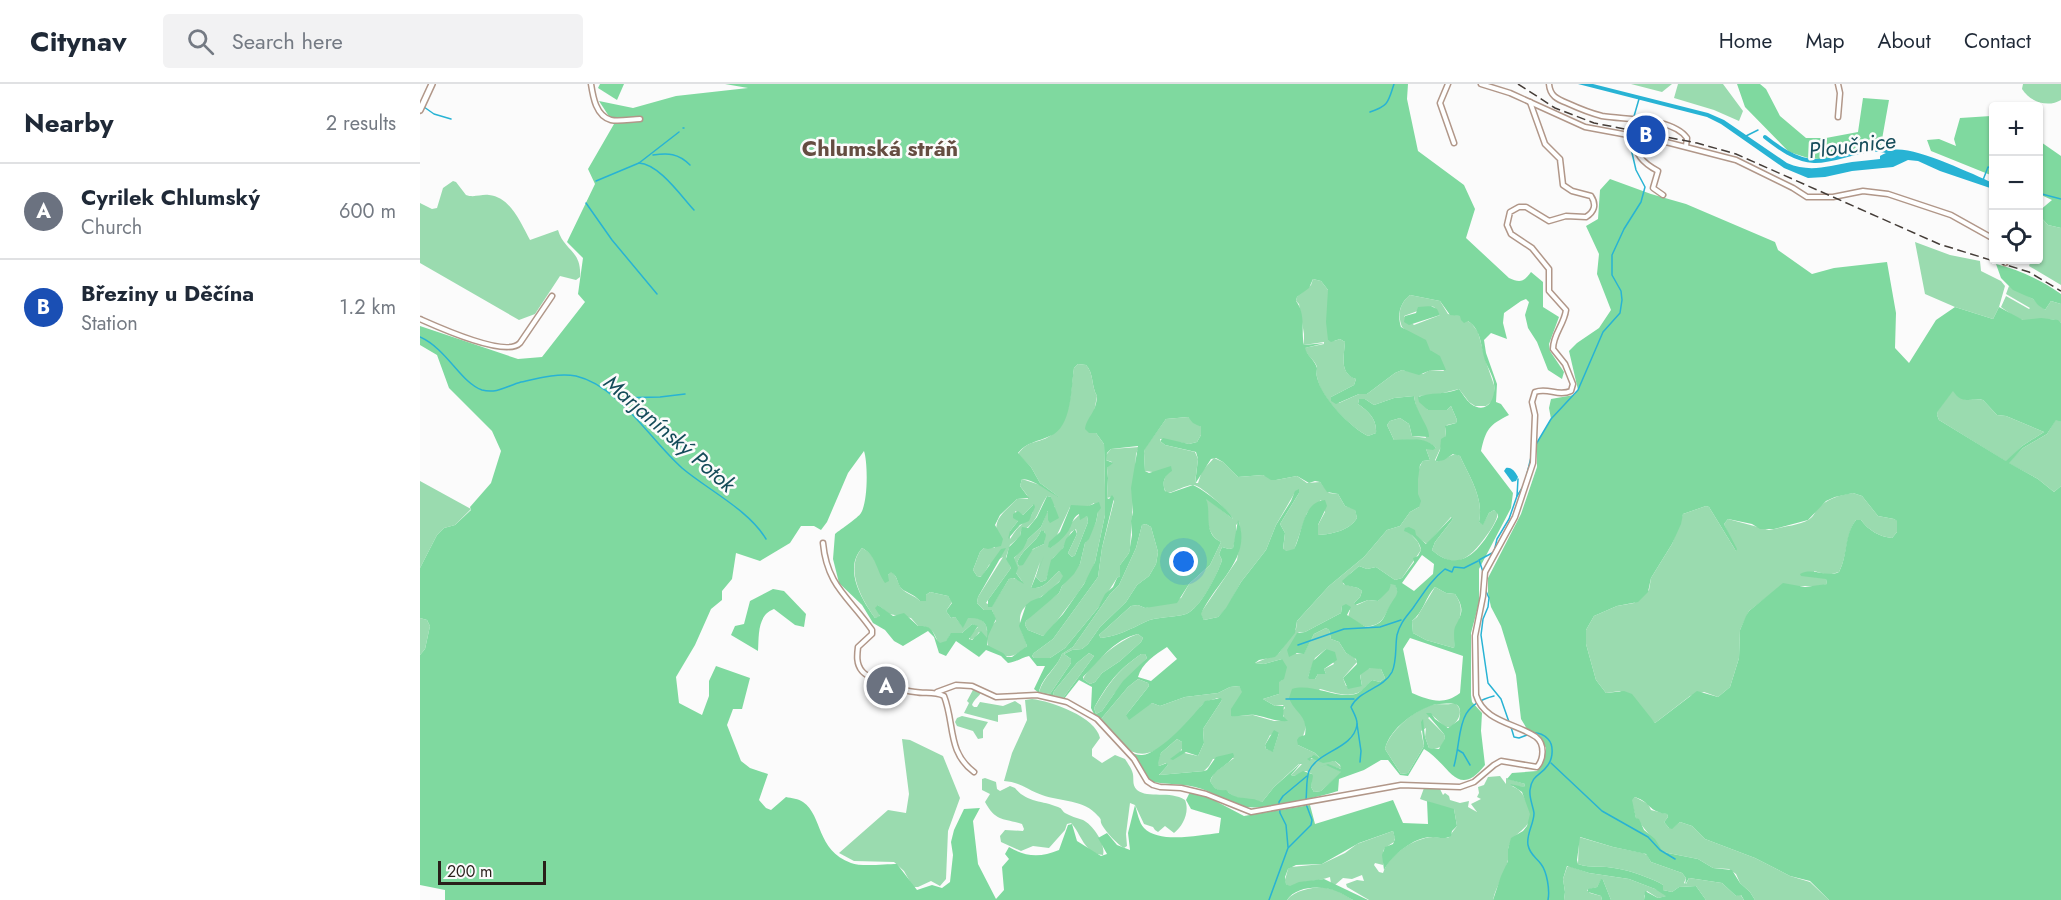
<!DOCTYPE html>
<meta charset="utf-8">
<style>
:root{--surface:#fff;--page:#f2f2f3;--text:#1f2937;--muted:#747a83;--line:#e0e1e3;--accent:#226d6b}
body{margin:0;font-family:Jost,sans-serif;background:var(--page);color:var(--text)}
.controls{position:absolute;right:18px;top:18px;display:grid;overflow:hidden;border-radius:6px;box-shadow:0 2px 4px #0004}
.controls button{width:54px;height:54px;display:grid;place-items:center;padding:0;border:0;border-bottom:2px solid var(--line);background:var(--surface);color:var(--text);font:30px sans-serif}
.scale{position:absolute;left:18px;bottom:15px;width:108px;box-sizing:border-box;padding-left:6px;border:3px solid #291f1a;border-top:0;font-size:16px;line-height:21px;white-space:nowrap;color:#291f1a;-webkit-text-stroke:4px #fbfbfb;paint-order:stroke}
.you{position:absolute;left:764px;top:478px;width:21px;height:21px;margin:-15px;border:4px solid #fff;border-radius:50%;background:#1a73e8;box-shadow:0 0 0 9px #1a73e833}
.badge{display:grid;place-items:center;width:39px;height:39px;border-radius:50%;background:var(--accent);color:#fff;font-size:20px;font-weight:700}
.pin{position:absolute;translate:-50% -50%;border:3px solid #fff;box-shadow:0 2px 6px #0006}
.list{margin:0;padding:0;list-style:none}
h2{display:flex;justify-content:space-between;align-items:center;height:78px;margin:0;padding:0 24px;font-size:26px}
h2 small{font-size:20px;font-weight:400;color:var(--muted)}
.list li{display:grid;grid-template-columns:39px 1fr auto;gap:18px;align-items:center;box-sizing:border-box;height:96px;padding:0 24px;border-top:2px solid var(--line)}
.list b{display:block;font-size:22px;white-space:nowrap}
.list p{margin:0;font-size:20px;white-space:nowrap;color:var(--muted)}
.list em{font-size:20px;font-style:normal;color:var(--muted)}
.icon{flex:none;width:33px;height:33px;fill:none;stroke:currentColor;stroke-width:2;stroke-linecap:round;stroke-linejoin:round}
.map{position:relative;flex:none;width:1641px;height:816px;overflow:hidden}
header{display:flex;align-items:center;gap:36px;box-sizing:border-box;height:84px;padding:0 30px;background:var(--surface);border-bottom:2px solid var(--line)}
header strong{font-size:28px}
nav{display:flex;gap:33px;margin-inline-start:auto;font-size:21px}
.search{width:420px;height:54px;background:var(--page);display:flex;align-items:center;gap:15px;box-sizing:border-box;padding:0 21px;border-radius:6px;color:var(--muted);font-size:22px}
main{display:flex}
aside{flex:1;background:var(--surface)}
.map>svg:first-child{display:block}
.green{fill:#9adbaf;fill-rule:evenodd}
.forest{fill:#7fd99f;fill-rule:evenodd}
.water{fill:#28b3d4}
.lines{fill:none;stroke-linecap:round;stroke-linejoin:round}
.stream{stroke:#28b3d4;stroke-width:1.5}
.canal{stroke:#28b3d4;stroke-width:4}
.minor-casing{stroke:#b19789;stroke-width:7}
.secondary-casing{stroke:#b19789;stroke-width:8}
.minor{stroke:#fff;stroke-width:4}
.secondary{stroke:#fff;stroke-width:5}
.rail{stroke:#453d38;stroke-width:1.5;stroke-dasharray:9 4.5;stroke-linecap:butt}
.labels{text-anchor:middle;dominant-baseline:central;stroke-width:5;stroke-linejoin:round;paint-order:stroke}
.water-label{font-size:22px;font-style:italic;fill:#154c5a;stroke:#fbfbfb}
.neighbourhood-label{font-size:22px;font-weight:bold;fill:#654d41;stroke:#fbfbfb}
</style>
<header>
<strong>Citynav</strong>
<div class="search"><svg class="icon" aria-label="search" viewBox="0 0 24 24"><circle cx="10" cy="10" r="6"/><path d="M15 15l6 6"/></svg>Search here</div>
<nav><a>Home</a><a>Map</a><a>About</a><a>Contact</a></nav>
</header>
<main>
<aside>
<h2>Nearby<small>2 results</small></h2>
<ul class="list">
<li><span class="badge" style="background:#6b7280">A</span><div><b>Cyrilek Chlumský</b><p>Church</p></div><em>600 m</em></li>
<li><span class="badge" style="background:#1a4fb4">B</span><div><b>Březiny u Děčína</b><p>Station</p></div><em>1.2 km</em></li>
</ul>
</aside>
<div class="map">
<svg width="1641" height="816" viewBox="0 0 1641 816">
<rect width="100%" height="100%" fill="#fbfbfb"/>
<g class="green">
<path d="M1211,0H1252L1242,8Z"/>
<path d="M1258,0H1303L1323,27L1319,37L1294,26L1254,14Z"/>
<path d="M1603,0H1641V16C1628,24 1610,18 1602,5Z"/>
<path d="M33,97L36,98L46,111C54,114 61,110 69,111C91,113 101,140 110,156L138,146C144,167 162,166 160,193L156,196L140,192L115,230L99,236L0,179V119L12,125L17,124L23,104Z"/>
<path d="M1619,131L1628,141L1641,144V201L1609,182L1611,176H1618Z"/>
<path d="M1495,158L1530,171L1560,177L1561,187L1581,197L1585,202L1579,223L1573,235L1535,223L1505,210Z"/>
<path d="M893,195L901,197L908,206V256L914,257L920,255L925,258C924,273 919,289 936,295L934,301L911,313L919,319L939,310H947L975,289L982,286L1003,290L1010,286L1024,287L1013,269L982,243C977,230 980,219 990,211L1020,217L1028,230L1041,232L1052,240L1058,248L1066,278L1074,301V316L1066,322H1055L1049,318L1039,305L1015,311L999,312L1008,326H1027L1031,322L1037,336L1036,339L1027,341L1025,344L1026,352L1015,376L1016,378L1035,370L1040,372C1050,394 1064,414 1059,438L1063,440L1069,429L1074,426L1078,429C1076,439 1070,447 1064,455C1048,476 1035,486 1012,466L1015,458L1033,435L1031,433L1007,460L989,448L998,458L1001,466L982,494L975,496L956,483L947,485L939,482L931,489L923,500L938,504L942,507L940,513L934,519L937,521L948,516L958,517L971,500H975C979,509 978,510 973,518C963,531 966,540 946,543L928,533L930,526L922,522L921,529L885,548H879C872,556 873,560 876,570L884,569L894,550L906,544L909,546L911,555L919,558L926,569L934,573L937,578L923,594L926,602H942L940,590C945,585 954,581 961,585L965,594L960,598L952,596C948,599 945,604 941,607C930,615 912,608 900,605L877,626C890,638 886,648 878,661L895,669L900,674L892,672L890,675C895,674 908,678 915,677L922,684L921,685L908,681L922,688L901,707L894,708L891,703L892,690L886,687L874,692L871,691L882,680H879L854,703L842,718C833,717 824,715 814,713L808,708C798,707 795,706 790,697L794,689L814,674L793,675L789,682L784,687L739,691L748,681L746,679L739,682L737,679L741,669L757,655L762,658L763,663L760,668L778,672L784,659L783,645L802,616L797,614C793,616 788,616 784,619C781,621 779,626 776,630C740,669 717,693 681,635L708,603L718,595L728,599L729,602L706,631L732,619L740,622L765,613L798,609L810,603L819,602L823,608L813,632L833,631L854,637H862L864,634L862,627L865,624L863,621L855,622L843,615L859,610V597L862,596V575L844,580L835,579L859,569L876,545L877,537L909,502L944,473L967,446L980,442L990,428L999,423C998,409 994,389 1003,377L1010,376L1006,365L1016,364C1005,353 988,356 974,356L967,341L970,337L980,334L989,340L992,352L1006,354C1003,340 996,327 994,312L974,314L954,321L945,315H939L938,320C949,328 957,335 956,349L948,352C930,343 900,313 897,293C896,290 897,286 897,283C895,276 887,272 884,264L904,260V258L884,261V250L879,220L876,217L877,213L891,201ZM1011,222L1014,223L1020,231L994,241L984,232ZM906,565L914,580L904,585L906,590H898L895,595L888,593L895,574ZM859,649L853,667L846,665L845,661L850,651Z"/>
<path d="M1589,202L1613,215L1625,226L1631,217L1641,220V239C1630,231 1614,238 1603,236C1595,234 1587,227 1581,223L1586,212L1609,225L1610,224L1586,210Z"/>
<path d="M658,280L666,281C674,289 671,302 677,312L674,328L668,337L671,349H676L684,360L685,404V431L675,478L671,489L658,509L630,546L623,552L608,546L605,541L606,537L614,528L639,509L642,502L660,480L665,459L676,438L678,428L674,419L669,422L650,423L631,464L649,445L651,439L660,430L663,433L667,432L668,438L655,471L652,473L648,469L657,450L656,445L651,448L642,466L633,474L626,496L621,498L616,493L620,478L611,504C626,505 629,495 639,487L644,492C638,499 630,507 622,512C613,519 601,520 600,535C599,546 605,553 607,562C590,577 586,574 568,563L567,555L559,548L555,554L550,556V551L558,543L552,540L542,549C522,551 535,551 523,560L518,559C514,547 510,542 498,542L491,534L469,530L458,521L460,533L455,534C442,516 424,485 442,464C459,473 455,485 468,497V491L471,487C478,493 477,499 482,505C487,510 494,511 500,517H506V511L510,508L528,512L532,518L526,527L531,534L535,533L543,543L547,534C557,532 567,536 567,547L576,537L572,526H564L557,519L558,513L583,473L569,481L562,493L557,492L553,486L560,468L564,464H575C577,432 574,438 597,415H608L607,411L600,402L602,395L620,401L639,413L620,399L611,383L598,370C609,355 618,360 630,352C652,337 650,308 654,284ZM627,412L631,413L632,420L635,423L628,436L629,428H627L621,443L608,455L593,476L596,489L602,497L593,494L589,495L572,522L566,519L568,516L591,484L586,473L590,461L600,453L601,447C617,440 618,426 627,412ZM613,421C614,433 608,435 600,442C596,445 593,451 590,455V447L598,437L595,427L603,431ZM621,446L625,448L624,460C620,462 614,464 611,467C605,473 606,478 599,482L597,479C603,463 617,459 621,446Z"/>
<path d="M1533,306C1546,321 1548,314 1563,316L1577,331L1586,332L1624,348L1602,362L1587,378L1519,336L1517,331L1518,326Z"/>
<path d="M768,333L781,343V351L777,358L769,360L740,355V357L745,361L775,368L778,375L775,399H778L782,387L794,374L803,378L818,393L843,391L856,396L877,392L887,399L900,398L909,409L918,410L925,422L935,425L937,434C929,447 912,450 898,451V441L905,428L901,416L887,429L874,466L871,468L863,466L865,449L860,440L879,409L874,410L856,441L846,466L821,498L807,524L798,533L784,536L780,530L817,476L821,452L819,438L816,441V452L813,464L809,465L802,463L799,470L802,476C798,490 780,525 766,530C754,534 737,532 725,538C711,545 697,552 681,554L679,551L711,522L718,521L725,524L761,514L769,500L790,481L801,458C785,450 787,430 786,414L813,435C810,428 783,403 774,401C767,400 755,408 747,409C742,404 743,395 747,390L725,387L724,369L725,364L746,335Z"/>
<path d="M1636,335L1641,338V402L1634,408L1618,395L1588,379L1603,364L1627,350Z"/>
<path d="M719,363L716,370L710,464L709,469L700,481V492L697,494L678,524L645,564L630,574H614L612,572L614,569L633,555L678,493L682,464L694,417L691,413L687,414L688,394L687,384L692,378L686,376V371L691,365Z"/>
<path d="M0,397L51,425L35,441L24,444L17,451L0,484Z"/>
<path d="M1433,409L1442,412L1458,432L1474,435L1478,437L1477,448L1472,454C1460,453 1448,446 1441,436H1436C1425,451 1428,471 1419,488L1408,491L1394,487L1395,493L1406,494L1407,500L1400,502H1377L1357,505L1329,527L1320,546L1319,574L1310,603L1298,613L1284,608L1270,612L1235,639L1200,607L1186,609L1176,596L1166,560V546L1174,532L1197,522L1214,519L1229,506L1231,494L1252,460L1263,430L1286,422L1289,423L1316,467L1304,440L1308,435L1349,446L1354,445C1365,442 1384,441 1392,433C1394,431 1395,428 1397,425C1407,415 1419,411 1433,409Z"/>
<path d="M726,440L731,443L738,468L736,480L729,492L717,501L706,518L680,543L668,560L662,565L652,566L644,570L651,575V579L630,610L619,608C623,593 637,584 642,570L653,563L690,510L699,501L716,464L722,441Z"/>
<path d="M1015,503L1026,509L1035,510C1044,524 1041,529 1037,544C1035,550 1035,558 1034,564L1006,556L993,549L992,537L997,533Z"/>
<path d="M0,534L7,536L10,542L5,565L0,571Z"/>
<path d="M718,550L723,554L721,558L700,577L682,589L675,598L670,600L663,595C671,579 700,555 718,550Z"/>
<path d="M669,569L674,572L646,610L643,614L633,611L634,607L657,579Z"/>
<path d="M721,570H725L727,574L694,610L682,627L676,630L674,624C689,599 697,587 721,570Z"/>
<path d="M554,604L562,607C559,613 554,615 552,621L554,623H557L560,618L583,622L595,617L601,621L602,628L578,631V638L544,629L549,619L547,617Z"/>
<path d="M612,615C631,617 676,633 680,654L672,665V672L682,679L695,671L705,675C707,678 711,684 712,687C715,694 711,700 717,706C728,715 750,706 765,716C770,728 763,742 754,749L745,742L738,748L735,746L733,743L724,740L715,721L710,719L706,750L707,762L704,764C697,760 686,748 682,741C679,735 683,737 678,732C664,715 641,718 622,711C607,706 600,698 584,697L592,669L607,636L605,616Z"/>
<path d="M1035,619C1045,627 1038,638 1030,643H1025L1012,631L1008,634L1024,650L1025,654L1021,663L1014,665L1009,664L1005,653L1006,644L1001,647L1004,662L988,689L981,690L965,665C969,647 997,623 1016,620C1023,620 1029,621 1035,619Z"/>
<path d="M542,632L568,638L563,646V654L558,655L553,647L537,642L535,638L537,634Z"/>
<path d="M482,655L490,656L523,672L540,714L528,747L526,795L520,802L511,797L498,803H493L484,787L474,778L434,777L419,769L468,726L486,729L489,710Z"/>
<path d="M1080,692L1086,700V694L1105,700L1104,703L1092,702C1101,706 1103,710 1107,719C1119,744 1095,745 1089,762C1087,767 1089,771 1088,776C1085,790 1076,802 1073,816H949L927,803L926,800L937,796L944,797L942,791L932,795L923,794L915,801L911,800L910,793C897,798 883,796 870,803L866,800L865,796L868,785L871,783L902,780L925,769L937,760L973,747L975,754L974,758C958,768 965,765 963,781L955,779L954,781L959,788L963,789C969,771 993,754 1013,753C1018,753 1023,754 1028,754L1037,742L1034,725H1029L1000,715L1004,704L1020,705L1023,711L1025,709L1029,712L1030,716L1040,719L1049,717L1048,723L1057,728L1051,720L1061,715L1057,713L1059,709L1058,703L1064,701L1068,693Z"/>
<path d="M565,694L576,698L577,705L580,707L590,702L595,704C607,719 622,716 638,723C643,725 641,726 645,729C650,732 657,734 663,736C673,741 686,760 683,771C664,770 661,749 651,739L647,740L645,746L629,764L613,762L601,767L581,758L580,752L585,746L603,747L604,745L602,740C583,734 576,738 565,718L570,710L562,706V695Z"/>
<path d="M1215,713L1228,720L1231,726L1247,730L1248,733L1244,738L1249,744H1252L1260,738L1272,742L1285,755L1335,774L1370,792L1390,798L1409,816H1335L1330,808L1320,799L1316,790L1309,785L1293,784L1278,775L1243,768L1216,734L1211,716Z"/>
<path d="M1159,753L1193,763L1223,769L1227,771L1231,778L1262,789L1266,794L1264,799L1266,800L1269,794L1302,799L1316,812L1320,810L1324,816H1286L1276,802L1259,803L1252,808L1243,806V801L1240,799C1223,791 1206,785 1187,783C1177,782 1168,784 1158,780Z"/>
<path d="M1149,782L1169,789L1209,795L1243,808L1247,812L1238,814L1227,807L1224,812V816H1191L1183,796H1181L1177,803L1167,806L1170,809L1181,812L1182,816H1144L1145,808L1143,795L1147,783Z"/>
<path d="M902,803L916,806L933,816H867C875,806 890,804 902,803Z"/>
</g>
<g class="forest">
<path d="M180,0H204L197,16L178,4Z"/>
<path d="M305,0H988L987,15L998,67L1044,101L1055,125L1046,154L1089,194C1100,199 1104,198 1111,188L1123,198V223L1139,233L1129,260L1130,267L1144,288L1142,295L1128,286L1117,258L1108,244L1105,231L1109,218L1106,215L1101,217L1084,229L1083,239L1087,255L1071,249L1064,256L1066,269L1077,300L1076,318L1081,320L1089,331C1069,341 1066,345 1061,367L1093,409L1091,424L1059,485V519L1051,549V611L1052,618L1062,629L1061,647L1065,681C1037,717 1029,679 1004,665L988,692L980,691L968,676H961L944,686L919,695L918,707C898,713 841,728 822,722C806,718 792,707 775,703C759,699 744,701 729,697L716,676L674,630L671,624L672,603L659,596L644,615L619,609L614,605L625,582H617L609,572C601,574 596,578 588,579L581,572L566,566L559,573L536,557L526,572L519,569L514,553L508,547L483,562L474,557L465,546L453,539L442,521L419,499L413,475L415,450C421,445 438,434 441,429C448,418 448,379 444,367L428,389L407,438L401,446L394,442H381L370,459L340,477L316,469L312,495L302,507V516L291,525L275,561L256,593L259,619L282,631L289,612V597L296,582L330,594L322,625H313L307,641L321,677L330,684L348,690L339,716L346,724L351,726L366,713C371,714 379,715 383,718C403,732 396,766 431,779C441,783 465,780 477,780L497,806L512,801L522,804L530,798L533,771L531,758L534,746L544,725L560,724L553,737L558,780L576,815L584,806L582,783L589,775L585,770L589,763C606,773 620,774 639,766L648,741L652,740L657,757L681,772L687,770L678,754L687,749L697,761L710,766L708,749L715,721C717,727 719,739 724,744C739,760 780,751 799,749L801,734L771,725L766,716L770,708L786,712L824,732L890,721L895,740L973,716L983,739L1008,740L1007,717L1034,725L1037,742L1032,747L1031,752C1024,756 1019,753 1011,753C993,754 973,770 964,786L962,771L965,763L973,760L975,755L973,747L939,759L902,780L876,781L868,785L865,793L866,800L870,802L879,798L904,795L948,816C944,816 937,816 933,816C928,814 922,809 916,807C902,801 876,802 867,816H25V806L0,801V571L5,565L10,542L7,536L0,534V484L17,451L24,444L35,441L51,426L50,423L71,399L81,367L72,347L29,304L17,271L0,261V242L98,275L122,273L165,218L158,210L163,174L147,158L175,100L168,85L194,40L179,17L213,24L256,12L328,4ZM893,195L901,197L908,206L906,238L908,256L911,258L920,255L925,258C924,272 919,290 936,295L934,301L911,313V317L916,320L939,310H947L975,289L982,286L999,291L1011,286H1026L1020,272L1010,266L1006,256L981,243C977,230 980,219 990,211L1020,217L1030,231L1040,232L1041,236L1044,239L1048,237C1063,247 1060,264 1066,279C1069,286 1073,292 1074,300C1076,315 1067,331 1051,320C1046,316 1043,310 1039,305C1026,311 1010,308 998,313L999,318L1008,326H1027L1031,322L1037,336L1036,339L1025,342L1026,352L1021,355L1020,366L1015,378L1024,376L1033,370L1040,372C1050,394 1064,414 1059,438L1063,441L1069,429L1074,426L1078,430V433C1065,459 1043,494 1012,466L1015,458L1033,435L1032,433L1006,460L996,451L995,446L989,443L985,444L984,447C991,449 1000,457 1001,466L998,472L993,474L994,478L982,494L975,496L956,483L947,485L939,482L922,497L925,501L938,504L942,507L940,513L934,519L935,521L948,516L958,517L969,506L971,500L975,501C979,509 977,510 972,518C963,531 966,541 946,543L927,531L931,523L926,520L922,522L921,529L885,548L877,549L867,566L869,573L877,569L884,570L894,550L906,544L909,546L911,555L919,558L926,569L936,575L937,580L923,594L928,605L942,602L940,591L950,584L961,585L965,594L960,598L952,596C947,600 943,606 938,609C920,617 892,598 872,605L869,614C875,630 888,630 885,651L879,653L877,656L878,661L895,669L900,674L894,671L887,675L890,677L891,674L903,679L915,677L920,681L921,685L908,680L898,684L906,681L921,688L901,707L894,708L891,703L893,692L892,690L883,687L874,692L871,691L882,678L854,703L842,718C839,717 835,715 832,715C820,713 815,715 806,706C797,707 795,705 790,697C794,685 808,682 814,672L813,669L796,673L787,686L784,687L739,691L748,681L747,679L739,682L738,679L741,669L757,655L762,658V666L750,675L753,676L766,668L778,672L784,659L783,645L802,616L801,614L785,617C774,631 740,670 722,671C706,672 689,648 681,635L708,603L718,595L728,599L729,602L706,631L709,636L732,619L740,622L765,613L798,609L810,603L819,602L822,608L811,625V632C819,633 828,630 835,631C847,633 856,638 868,637L863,632L864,622H855L843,615L859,610V598L864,595L867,583L862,575L844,580L835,579L839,576L855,573L859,569L875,549L877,537L909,502L944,473L967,446L980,442L990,428L999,423L1001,417L998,410V395L1000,381L1003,377L1010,376L1006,365L1013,366L1016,364C1005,352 988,356 974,356L967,341L970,337L980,334L989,340L992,352L1009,353C1010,343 996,329 994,312L974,314L954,321L945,315H939L938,320C949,328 957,335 956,349L948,352C930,343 901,313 897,293C896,290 897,287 897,284C895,276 887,272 885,264L905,259L884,261C881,246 886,230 876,217L877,213L889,204ZM658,280L666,281C674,289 671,302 677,312C676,330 667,332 665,345L669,349H676L684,360L685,404V431L675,478L664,500L643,530L623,552L608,546L605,541L606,537L639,509L642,502L654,490L660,480L665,459L669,455L676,438L678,428L681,424L679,418L668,422L651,421L640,448L629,458L628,463L631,464C637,459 645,453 649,446C653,439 652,434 659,430L660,436L667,432L668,438L655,471L652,473L648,469L657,450L655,445L646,455L643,464L631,476L626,496L621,498L616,493L624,472L611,504C626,505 629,495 639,487L643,492L639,498L621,513L611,517L606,521L599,542L607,562L592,573H587L583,569L567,561L568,552L576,535L572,526H564L557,519L558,513L586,464L581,465L561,493L557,492L553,486L560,468L564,464L568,465L581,462L583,455L575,441L580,431L597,415L609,414L600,402L602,395C616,396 627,408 639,413L620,399L611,383L598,369C607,358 617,358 630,352C652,344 651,304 654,284ZM768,333L773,339L781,343V351L777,358L769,360L743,354L740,357L745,361L776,368L778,375L775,400L791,375L796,374L803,378L818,393L843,391L851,396H856L877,392L889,399L895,397L900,398L907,408L918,410L925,422L935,426L937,434C929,447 912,450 898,451V441L907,422L905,416C882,418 883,449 874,465L867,467L863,465L865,449L860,440L879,409V405L875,407L871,417L856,441L846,466L821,498L806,524L798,533L784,536L781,530C795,499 833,473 818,436L813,464L809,465L802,463L799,470L802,476C798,489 780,525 766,530C754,534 737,532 725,538C711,545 697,552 681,554L679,551L711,522L718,521L725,524L757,519L769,500L790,481L801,458C782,449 792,428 786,415L813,435C809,425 784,406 773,401L750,409L745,407C742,398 744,392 752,387L751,382L729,389L725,387L724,369L725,365L746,335ZM718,362L711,404L713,428L711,437L712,451L709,469L700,481V492L697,494L693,503L685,510L678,524L645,564L630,574H614L612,572L614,569L633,555L678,493L682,464L694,414L692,411L689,415L687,414L688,394L687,384L693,379L686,376L687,369L691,365ZM726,440L731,443L738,468L736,480L729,492L717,501L706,518L680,543L668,560L662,565L652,566L644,570L651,575V579L630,610L619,608C622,593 637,584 642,570L653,563L690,510L699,501L716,464L722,441ZM442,464C457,472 456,486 465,499L469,497L468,491L471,488C479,493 476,499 482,505C487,509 494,510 500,517H506V511L510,508L528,512L532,519L526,527L531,534L535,533L543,544L548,534C563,533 569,540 567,554L561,547L552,556L549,555L558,542L552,540L542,549H531L526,557L520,559C511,551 516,541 498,542L484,529L473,532L458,521L455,524L460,532L455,534C442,516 423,485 442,464ZM1002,471L1014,480L1013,490L994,507L982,499ZM1015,503L1026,509L1035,510C1045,525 1042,529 1035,543C1033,549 1035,558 1034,564L1006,556L993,549L992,537C1003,529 1006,512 1015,503ZM718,550L723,554L721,558L700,577L682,589L675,598L670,600L663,595V593C680,576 693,556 718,550ZM990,554L1043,572L1040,609C1023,622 1009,616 992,609L983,565ZM747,563L757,575L731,597L718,593C722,579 735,571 747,563ZM669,569L674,572L646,610L643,614L633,611L634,607L657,579ZM721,570H725L727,574L703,597L682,627L676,630L674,624C688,599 697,587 721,570ZM1016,620C1031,620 1044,615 1039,636L1028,644L1015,635L1011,629H1006L1024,650L1025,654L1019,665L1009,664L1005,653L1003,635L1001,638L1004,662L988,689L981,690L965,665C970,644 996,626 1016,620Z"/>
<path d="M1317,0H1340L1346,5L1360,32L1386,54H1406L1438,48L1443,14L1469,16L1461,61L1415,73L1399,75L1388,74L1369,68L1325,23Z"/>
<path d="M1571,32L1574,33L1573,92L1511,67L1507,56L1519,55L1536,62L1534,55L1540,34Z"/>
<path d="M1618,56L1641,72V144L1628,141L1619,131V127L1632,116L1619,110Z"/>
<path d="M1190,95L1231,110L1266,120L1355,158L1358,166L1392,190L1414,184L1467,178L1476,229L1475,264L1489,279L1516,236L1535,223L1573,235L1579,223L1603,236L1621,234L1638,236L1641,239V338L1636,336L1627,350L1603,364L1589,379L1618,395L1634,408L1641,402V816H1409L1390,797L1370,792L1335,774L1285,755L1272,742L1260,738L1252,745L1249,744L1244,738L1248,733L1247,730C1227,727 1232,719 1215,713L1212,716L1216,734L1219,735L1224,746L1235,755L1243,768L1278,775L1293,784L1312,786L1320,799L1330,808L1335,816H1324L1321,811L1316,812L1302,799L1269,794L1265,801L1266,794L1262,789L1231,778L1226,770L1193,763L1160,753L1157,776L1158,780C1168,784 1177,782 1187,783C1206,785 1223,791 1240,799L1243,801V806L1252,808L1259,803L1276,802L1286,816H1224L1225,807L1238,814L1246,812L1235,805L1209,795L1169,789L1147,782L1143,795L1145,808L1144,816H1073L1081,792L1088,777V765L1091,754L1103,747L1107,742L1110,730L1102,708L1090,700L1104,703L1105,700L1087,695L1092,689L1117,687L1124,676L1126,664L1119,652L1107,645L1101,635L1096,591L1081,542L1071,523L1068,509V494L1101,430L1117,383V359L1131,335L1129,324L1131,315L1154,311L1158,306L1149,267L1157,259L1179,244L1191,226L1177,190L1179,170L1166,142L1178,135L1180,106ZM1533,307C1542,321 1551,314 1563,316L1577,331L1586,332L1624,348L1602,362L1586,377L1519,336L1517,331L1518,327ZM1433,409L1442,412L1458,432L1474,435L1477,437V448L1472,454C1460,453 1448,446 1441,436H1436C1424,451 1428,471 1419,488C1406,494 1393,483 1380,490L1381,492L1406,495L1407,500L1385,503L1363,499L1329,527L1326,532L1320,546L1319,574L1310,603L1298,613L1277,607L1235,639L1212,610L1204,607L1186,609L1176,596L1166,560V546L1174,532L1197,522L1218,518L1228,508L1231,494L1252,460L1261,440L1263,430L1286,422L1289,423L1316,467L1317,465L1304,440L1308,435L1332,440L1340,445H1354L1388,436L1406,417L1415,413Z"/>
<path d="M1576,180C1600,186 1621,196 1641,210V220L1631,217L1625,226L1618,221L1613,215L1593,206L1581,194Z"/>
<path d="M1011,222L1017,225L1020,231L989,241L984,238L985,232L996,229L998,223Z"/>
<path d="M627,412L631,413L639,434L630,439L628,436V427L621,443L608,455L603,465L594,474L598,484L596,489L604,500L594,494L589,495L572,523H568V516L591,484L586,475L589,463L600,452L602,443L608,444L617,433Z"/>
<path d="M614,420L615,423L609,437L600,441L588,455L590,447L598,437L593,434V430L598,427L603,431Z"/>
<path d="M621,446L624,447L626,451L624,460L613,465L603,481L599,482L597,479C603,463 617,459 621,446Z"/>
<path d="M353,505L364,507L386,530L384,543L375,541L354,525C337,531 339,552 338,567L311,551L315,542L324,540L330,517Z"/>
<path d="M906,565L915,568L917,576L904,585L906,590H898L895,595H889L888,593L893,577Z"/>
<path d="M854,646L859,649L853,668L846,665L845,661Z"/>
<path d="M1181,795L1183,796L1191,816H1182L1181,812L1168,808V805L1177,803Z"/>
</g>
<g class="water">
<path d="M1158,0H1173L1288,29L1304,36L1367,79C1390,89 1408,82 1432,78C1442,77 1451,76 1460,75V72C1464,70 1469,67 1473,66C1494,62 1552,90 1573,99V105L1520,87L1498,77L1488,76L1473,83L1432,87L1405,93L1388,94L1364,84L1301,40L1287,33Z"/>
<path d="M1086,384C1092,383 1095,388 1098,393L1096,397L1092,398L1084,387Z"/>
</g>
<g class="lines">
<g class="stream">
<path d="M4,23L14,30L31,35"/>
<path d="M950,28C969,22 968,18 974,0"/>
<path d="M263,44H264"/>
<path d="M1210,46L1219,15"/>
<path d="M1326,52L1338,46"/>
<path d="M233,71C248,69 258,69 270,81"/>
<path d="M219,79C239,80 261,112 274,126"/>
<path d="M1563,96L1568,83L1574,85"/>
<path d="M176,97L219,79L259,48"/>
<path d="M1618,109L1641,115"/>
<path d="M166,119L192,156L237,210"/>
<path d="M0,253C27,265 41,299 62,306C77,310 87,302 101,298C119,294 138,289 156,292C199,302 231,357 262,384C288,406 329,426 346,455"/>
<path d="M195,314L240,313L265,310"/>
<path d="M1115,362L1131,335L1158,306L1183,248L1200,229L1202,216L1201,207L1192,191V171L1204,145L1221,118L1225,103L1216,86L1209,56"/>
<path d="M1106,394L1112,369"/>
<path d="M1097,412L1098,395"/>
<path d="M1062,501L1063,488L1059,476L1074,468L1077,455L1089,435L1097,412L1104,401"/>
<path d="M1065,505L1069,514L1068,523L1063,535L1061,551L1068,599L1081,615L1089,638"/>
<path d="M878,561L924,545L960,543L981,536"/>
<path d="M866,615H934"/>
<path d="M937,640L941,667L940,678"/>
<path d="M1091,643L1094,653L1099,654L1107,651"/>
<path d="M1111,649C1118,648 1123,650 1128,655C1134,661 1133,674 1128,681C1121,692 1112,690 1110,706C1109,714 1113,722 1114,729C1114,740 1106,750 1108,761C1110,771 1116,773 1121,780C1127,788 1130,806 1128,816"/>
<path d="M1038,666L1043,669L1050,681"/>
<path d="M1131,679L1182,727L1228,753L1240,766L1255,775"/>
<path d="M1034,682C1043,649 1034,622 1074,612"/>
<path d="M886,716C887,707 886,695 889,687C898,667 933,665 937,641C938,635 933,628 931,623C939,606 963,605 972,588C977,577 975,563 977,551C980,539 986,533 993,524C1003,510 1011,496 1025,485L1032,488L1034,483L1044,484L1058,477"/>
<path d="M868,763L866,741L860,729L859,718L863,712L887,692"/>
<path d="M849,816L868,764L891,741L892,736L886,720"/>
</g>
<path class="canal" d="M1345,53C1359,64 1375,76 1394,77C1420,78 1448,58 1472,69"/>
<defs>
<g id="minor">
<path d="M171,0C173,13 176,32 191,36C199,38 212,35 220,35"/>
<path d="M1028,0L1020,19L1034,59"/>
<path d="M1061,0L1090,9L1165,43L1246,58L1316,76L1373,104L1387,113H1413L1443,107L1468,110L1531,131L1574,155"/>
<path d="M1129,0C1130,12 1137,15 1147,19C1158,24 1170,29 1182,32C1205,36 1252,33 1267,54L1266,62"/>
<path d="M1418,33L1420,9L1418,0"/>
<path d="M1212,53C1217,71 1221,78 1238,87L1233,104L1243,111"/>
<path d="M1584,176L1585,179"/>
<path d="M0,235C18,243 86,274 100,259L132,212"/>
<path d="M403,459C407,502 429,513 452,546V550L438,563C437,571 436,580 442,587C448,595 484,607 495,608C505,610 514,607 524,612C535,640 527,668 554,688"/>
<path d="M517,608L536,601L552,602L576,613L617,611L647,618L677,635L714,675L727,697L733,701L740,703L761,704L786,710L831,728L981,701L1040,703L1054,698L1074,681L1081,677L1117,683C1124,675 1125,660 1116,653C1096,639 1064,638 1056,611L1055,552L1063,512L1065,488L1095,433L1113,379L1115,331L1112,318L1115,308C1128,303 1138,313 1151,307L1153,300L1145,280L1133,265C1133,250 1144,241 1146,226L1129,207V185L1112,164L1091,150L1087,141L1090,128L1099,123H1106L1129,137L1146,132L1166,133C1174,128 1177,121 1171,112L1152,107L1143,101L1140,75L1125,60L1110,18"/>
</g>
<path id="secondary" d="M0,26L12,0"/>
</defs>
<use href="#minor" class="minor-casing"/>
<use href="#secondary" class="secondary-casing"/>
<use href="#minor" class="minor"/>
<use href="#secondary" class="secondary"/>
<path class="rail" d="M1098,0L1135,24L1174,39L1277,59L1316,70L1519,160L1609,188L1641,207"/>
</g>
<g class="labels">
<g class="water-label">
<text transform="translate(1432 61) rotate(-7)">Ploučnice</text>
<text transform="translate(250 349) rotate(41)">Marjanínský Potok</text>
</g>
<g class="neighbourhood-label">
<text x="460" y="64">Chlumská stráň</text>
</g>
</g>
</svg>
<div class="controls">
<button>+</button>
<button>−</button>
<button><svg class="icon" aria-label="locate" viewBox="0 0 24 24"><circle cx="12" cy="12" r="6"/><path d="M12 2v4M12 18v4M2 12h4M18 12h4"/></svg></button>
</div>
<div class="scale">200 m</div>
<div class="you"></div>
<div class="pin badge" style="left:466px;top:602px;background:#6b7280">A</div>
<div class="pin badge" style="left:1226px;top:51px;background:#1a4fb4">B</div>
</div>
</main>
